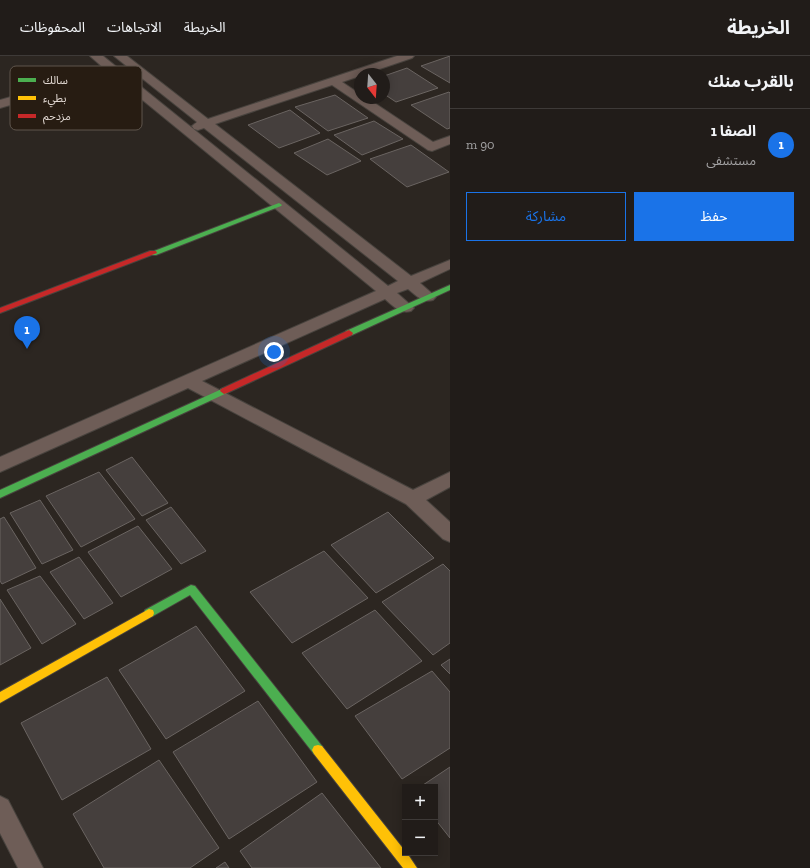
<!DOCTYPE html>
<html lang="ar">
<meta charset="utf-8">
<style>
:root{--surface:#211c19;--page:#292522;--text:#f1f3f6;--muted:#a2a1a2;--line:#3e3a38;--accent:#1a73e8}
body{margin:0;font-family:"Zilla Slab","Noto Sans Arabic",serif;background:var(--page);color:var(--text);direction:rtl}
.controls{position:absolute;right:12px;bottom:12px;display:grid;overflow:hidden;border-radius:0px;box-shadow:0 2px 10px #0003}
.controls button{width:36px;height:36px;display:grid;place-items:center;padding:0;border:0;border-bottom:1px solid var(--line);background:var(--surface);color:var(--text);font:20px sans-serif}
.compass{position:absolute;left:354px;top:12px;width:36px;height:36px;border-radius:50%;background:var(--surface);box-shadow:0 2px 10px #0003;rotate:163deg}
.you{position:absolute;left:274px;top:296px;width:14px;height:14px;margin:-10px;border:3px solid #fff;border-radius:50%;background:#1a73e8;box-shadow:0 0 0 6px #1a73e833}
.badge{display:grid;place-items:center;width:26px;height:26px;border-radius:50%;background:var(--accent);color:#fff;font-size:13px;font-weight:700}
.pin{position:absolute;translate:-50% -33px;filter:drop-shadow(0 1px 2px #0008)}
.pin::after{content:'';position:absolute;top:21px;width:14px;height:12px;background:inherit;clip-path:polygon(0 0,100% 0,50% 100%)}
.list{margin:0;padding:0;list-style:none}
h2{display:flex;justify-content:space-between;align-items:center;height:52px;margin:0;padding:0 16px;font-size:17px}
h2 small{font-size:13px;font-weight:400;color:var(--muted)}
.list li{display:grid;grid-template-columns:26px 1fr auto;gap:12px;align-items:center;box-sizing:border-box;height:72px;padding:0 16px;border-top:1px solid var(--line)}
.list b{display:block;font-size:15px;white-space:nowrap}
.list p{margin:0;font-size:13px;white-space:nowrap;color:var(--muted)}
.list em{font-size:13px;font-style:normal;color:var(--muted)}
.actions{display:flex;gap:8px;padding:12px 16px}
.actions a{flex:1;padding:9px 0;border:1px solid var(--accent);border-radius:0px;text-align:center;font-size:14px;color:var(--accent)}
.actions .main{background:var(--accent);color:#fff}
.map{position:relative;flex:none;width:450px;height:812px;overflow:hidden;direction:ltr}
header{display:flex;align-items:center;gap:24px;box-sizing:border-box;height:56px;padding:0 20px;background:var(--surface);border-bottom:1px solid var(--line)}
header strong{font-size:19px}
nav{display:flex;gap:22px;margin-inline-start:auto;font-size:14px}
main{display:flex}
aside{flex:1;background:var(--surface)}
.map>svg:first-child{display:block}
.building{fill:#453f3d;stroke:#6a6461}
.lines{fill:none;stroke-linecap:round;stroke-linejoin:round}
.street-casing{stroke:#48433e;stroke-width:2}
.fast-casing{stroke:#48433e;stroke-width:2}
.slow-casing{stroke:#48433e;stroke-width:2}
.jam-casing{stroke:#48433e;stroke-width:2}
.street{fill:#6e5d57;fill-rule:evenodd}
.fast{fill:#4caf50;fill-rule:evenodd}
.slow{fill:#ffc107;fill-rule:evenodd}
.jam{fill:#c62828;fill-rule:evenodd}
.key{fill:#271c12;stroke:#5f554c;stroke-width:1}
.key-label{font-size:11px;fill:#e2d9d3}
</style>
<header>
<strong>الخريطة</strong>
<nav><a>الخريطة</a><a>الاتجاهات</a><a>المحفوظات</a></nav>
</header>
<main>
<aside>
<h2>بالقرب منك<small></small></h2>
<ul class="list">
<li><span class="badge">1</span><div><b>الصفا 1</b><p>مستشفى</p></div><em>90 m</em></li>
</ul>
<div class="actions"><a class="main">حفظ</a><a>مشاركة</a></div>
</aside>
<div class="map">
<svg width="450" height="812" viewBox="0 0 450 812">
<rect width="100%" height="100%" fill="#2c2621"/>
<g class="building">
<path d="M450,0V27L421,10Z"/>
<path d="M407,12L438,32L396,46L384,38V20Z"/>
<path d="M449,36L450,37V72L447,73L411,49Z"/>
<path d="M335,39L368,62L328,75L295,51Z"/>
<path d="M290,54L320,77L279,92L248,69Z"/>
<path d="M374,65L403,83L362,99L334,79Z"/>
<path d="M328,83L361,105L327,119L294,97Z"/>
<path d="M411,89L449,116L407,131L370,103Z"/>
<path d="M132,401L168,447L142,460L106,414Z"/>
<path d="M99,416L135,463L81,491L46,440Z"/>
<path d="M40,444L73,494L42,508L10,457Z"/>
<path d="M171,451L206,495L181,508L146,464Z"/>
<path d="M388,456L434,502L376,537L331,489Z"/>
<path d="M4,461L36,512L2,528L0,525V463Z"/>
<path d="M138,470L172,513L121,541L88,496Z"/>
<path d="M324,495L368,542L292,587L250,536Z"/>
<path d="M79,501L113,547L84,563L50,516Z"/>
<path d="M443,508L450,515V587L433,599L382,546Z"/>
<path d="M40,520L76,568L42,588L7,534Z"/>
<path d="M0,543L31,592L0,609Z"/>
<path d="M375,554L422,605L347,653L302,597Z"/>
<path d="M196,570L245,635L166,683L119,614Z"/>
<path d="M450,603V618L441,609Z"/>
<path d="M432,615L450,636V692L402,723L355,660Z"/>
<path d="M107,621L151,693L62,744L21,667Z"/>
<path d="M258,645L317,726L229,783L173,696Z"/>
<path d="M159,704L219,792L190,812H104L73,758Z"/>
<path d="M450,711V782L435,763V731H420Z"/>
<path d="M322,737L381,812H252L240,795Z"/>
<path d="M225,806L229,812H216Z"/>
</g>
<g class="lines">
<defs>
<g id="street">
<path d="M90,0H103L388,230L398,225L204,72L198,74L194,73L192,70L197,66L114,0H127L208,63L397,0H414L412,2L365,18H360V20L342,26L360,38V42H367L433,86L450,80V88L432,95L428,94L332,29L215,68L411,220L450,204V213L420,227L436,241L433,244C422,247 416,239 408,233L397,237L414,252L411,255C400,258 393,250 385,243L202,325L413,434L450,416V431L426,444L450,466V486L443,483L406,448L188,332L0,416V401L376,235L112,19L0,52V44L106,14Z"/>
<path d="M0,740L8,744L43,812H18L0,777Z"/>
</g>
<g id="fast">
<path d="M279,147L282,149L281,150L156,199H150L149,197Z"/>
<path d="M450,229V234L352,279H346L345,277L346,275Z"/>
<path d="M224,332L228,335L227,337L0,442V434Z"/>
<path d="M191,529L195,530L322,690L324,694L322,698L318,699L314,698L190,539L153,560L149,561L145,560L144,557L145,554Z"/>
</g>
<g id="slow">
<path d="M149,553L153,554L154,557L153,560L0,647V636Z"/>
<path d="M318,689L322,690L405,795V797H407L417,812H403L314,698L312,694L314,690Z"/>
</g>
<g id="jam">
<path d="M150,195H156L157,197L0,257V252Z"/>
<path d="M349,274L353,277L352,279L227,337L224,338L220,335L221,333Z"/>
</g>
</defs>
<use href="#street" class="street-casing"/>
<use href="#fast" class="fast-casing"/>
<use href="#slow" class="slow-casing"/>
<use href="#jam" class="jam-casing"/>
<use href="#street" class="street"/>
<use href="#fast" class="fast"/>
<use href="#slow" class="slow"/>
<use href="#jam" class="jam"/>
</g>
<rect x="10" y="10" width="132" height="64" rx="6" class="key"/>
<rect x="18" y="22" width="18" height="4" fill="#4caf50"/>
<rect x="18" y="40" width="18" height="4" fill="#ffc107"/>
<rect x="18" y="58" width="18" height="4" fill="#c62828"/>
<g class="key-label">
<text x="43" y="28">سالك</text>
<text x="43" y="46">بطيء</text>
<text x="43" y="64">مزدحم</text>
</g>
</svg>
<div class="controls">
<button>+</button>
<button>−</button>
</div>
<svg class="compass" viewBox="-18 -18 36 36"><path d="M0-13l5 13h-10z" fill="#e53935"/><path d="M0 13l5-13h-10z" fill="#a2a1a2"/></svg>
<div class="you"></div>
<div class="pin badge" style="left:27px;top:293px">1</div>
</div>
</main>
